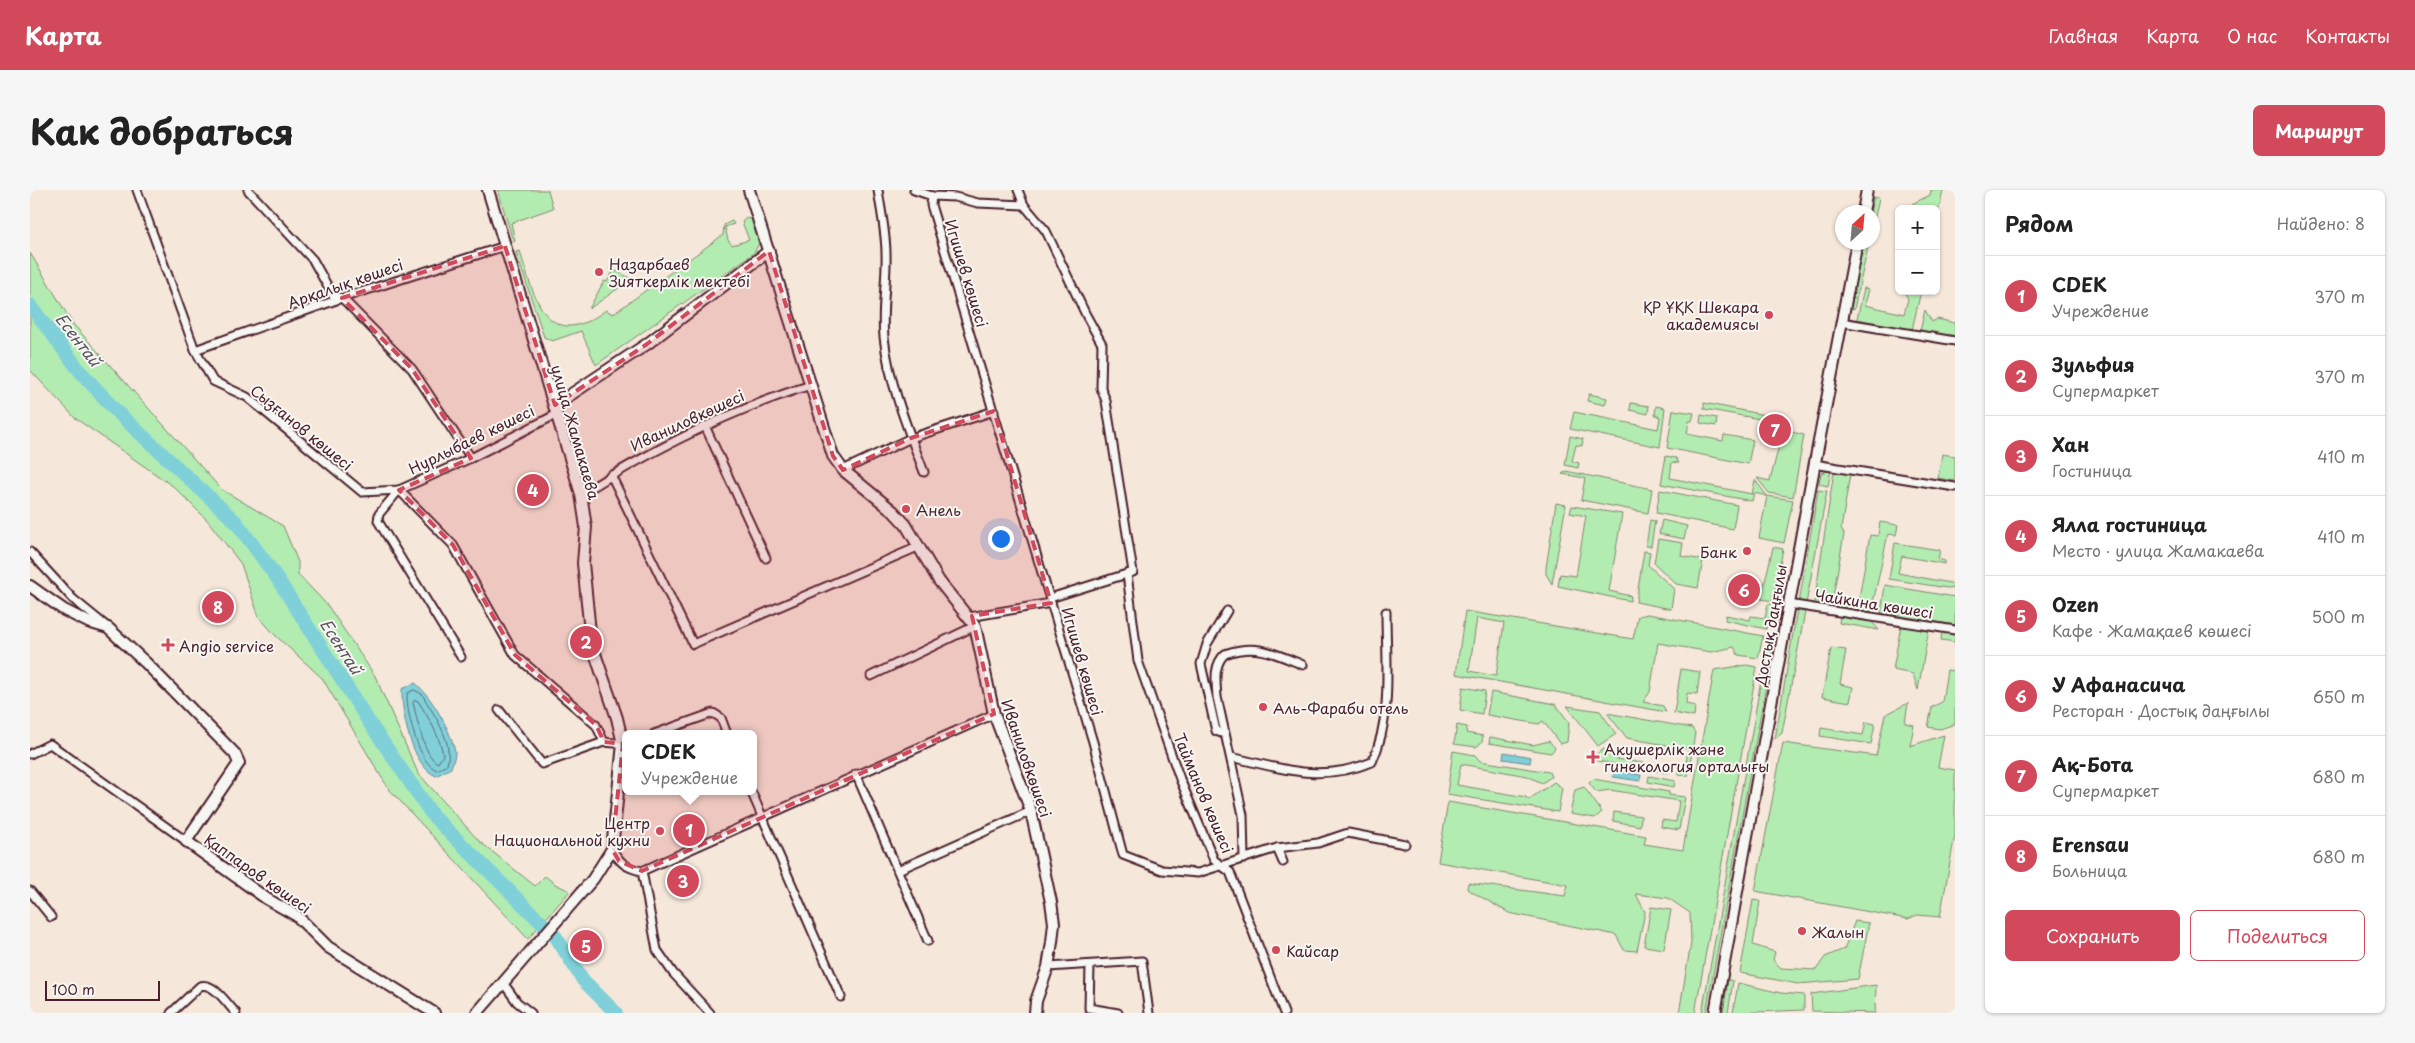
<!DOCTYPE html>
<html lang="ru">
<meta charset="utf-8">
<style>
:root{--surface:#fff;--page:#f6f6f6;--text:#222;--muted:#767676;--line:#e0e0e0;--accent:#d1495b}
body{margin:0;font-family:"Playpen Sans",sans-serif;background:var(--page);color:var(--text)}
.controls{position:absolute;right:15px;top:15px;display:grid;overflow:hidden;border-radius:8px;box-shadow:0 1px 4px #0004}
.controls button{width:45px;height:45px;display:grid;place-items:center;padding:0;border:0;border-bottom:1px solid var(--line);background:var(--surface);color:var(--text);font:25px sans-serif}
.compass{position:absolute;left:1805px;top:15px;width:45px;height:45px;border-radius:50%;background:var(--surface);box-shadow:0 1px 4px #0004;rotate:26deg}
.scale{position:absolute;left:15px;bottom:12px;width:115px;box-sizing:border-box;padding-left:5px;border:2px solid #4a1f2b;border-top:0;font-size:14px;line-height:18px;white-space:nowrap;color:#4a1f2b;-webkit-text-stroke:4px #f6f6f2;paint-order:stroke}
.you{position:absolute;left:970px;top:348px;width:18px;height:18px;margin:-12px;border:4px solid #fff;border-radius:50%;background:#1a73e8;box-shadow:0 0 0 8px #1a73e833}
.badge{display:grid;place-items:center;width:32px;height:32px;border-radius:50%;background:var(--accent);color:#fff;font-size:16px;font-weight:700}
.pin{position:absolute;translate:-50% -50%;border:2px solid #fff;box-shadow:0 1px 5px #0006}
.popup{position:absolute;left:592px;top:540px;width:135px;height:65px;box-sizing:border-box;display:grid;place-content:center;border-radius:8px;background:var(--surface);filter:drop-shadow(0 1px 4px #0005);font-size:16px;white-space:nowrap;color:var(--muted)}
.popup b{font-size:19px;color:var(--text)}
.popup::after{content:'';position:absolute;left:50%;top:100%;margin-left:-10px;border:10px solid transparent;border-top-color:var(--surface)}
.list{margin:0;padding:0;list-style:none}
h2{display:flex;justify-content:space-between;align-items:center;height:65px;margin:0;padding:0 20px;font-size:21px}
h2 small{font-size:16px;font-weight:400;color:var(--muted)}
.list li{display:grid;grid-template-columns:32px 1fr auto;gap:15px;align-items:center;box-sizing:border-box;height:80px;padding:0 20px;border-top:1px solid var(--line)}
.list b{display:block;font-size:19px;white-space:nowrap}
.list p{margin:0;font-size:16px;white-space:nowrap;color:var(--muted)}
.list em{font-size:16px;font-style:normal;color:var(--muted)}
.actions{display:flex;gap:10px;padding:15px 20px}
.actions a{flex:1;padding:11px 0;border:1px solid var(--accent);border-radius:8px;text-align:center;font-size:18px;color:var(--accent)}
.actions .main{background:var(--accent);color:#fff}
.map{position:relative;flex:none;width:1925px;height:823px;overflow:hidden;border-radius:8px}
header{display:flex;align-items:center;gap:30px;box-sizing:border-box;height:70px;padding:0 25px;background:var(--accent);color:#fff}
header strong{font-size:24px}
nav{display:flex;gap:28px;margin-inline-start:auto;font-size:18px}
.intro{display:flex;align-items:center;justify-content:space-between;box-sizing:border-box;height:120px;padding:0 30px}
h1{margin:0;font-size:35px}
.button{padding:12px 22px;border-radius:8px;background:var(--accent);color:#fff;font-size:18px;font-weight:700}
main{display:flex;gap:30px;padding:0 30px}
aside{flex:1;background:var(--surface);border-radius:8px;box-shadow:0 1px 4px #0004}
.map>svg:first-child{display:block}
.green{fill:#b3ecb1;stroke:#7e866e;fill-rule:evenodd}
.water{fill:#80d0d9;stroke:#6a8993}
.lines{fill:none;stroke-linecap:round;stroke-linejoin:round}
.shore{stroke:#606671;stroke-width:1}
.river{stroke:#80d0d9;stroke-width:14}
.street-casing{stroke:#4a1f2b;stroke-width:11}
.secondary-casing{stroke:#4a1f2b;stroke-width:14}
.street{stroke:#f6f6f2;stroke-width:7}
.secondary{stroke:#f6f6f2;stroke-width:10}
.marked{fill:#d1495b;fill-opacity:0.2;stroke:#d1495b;stroke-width:4;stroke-dasharray:10 6;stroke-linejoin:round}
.poi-dot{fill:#d1495b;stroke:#f6f6f2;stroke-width:2}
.labels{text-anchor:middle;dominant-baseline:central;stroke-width:4;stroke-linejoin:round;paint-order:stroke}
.poi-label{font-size:15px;fill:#4a1f2b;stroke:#f6f6f2;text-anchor:start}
.street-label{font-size:15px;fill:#4a1f2b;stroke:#f6f6f2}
.water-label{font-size:16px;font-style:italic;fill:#5a545f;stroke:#f6f6f2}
</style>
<header>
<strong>Карта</strong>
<nav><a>Главная</a><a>Карта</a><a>О нас</a><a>Контакты</a></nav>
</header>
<div class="intro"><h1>Как добраться</h1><a class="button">Маршрут</a></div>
<main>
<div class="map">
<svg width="1925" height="823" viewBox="0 0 1925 823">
<rect width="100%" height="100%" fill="#f5e8da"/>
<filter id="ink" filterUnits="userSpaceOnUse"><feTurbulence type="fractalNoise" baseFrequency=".02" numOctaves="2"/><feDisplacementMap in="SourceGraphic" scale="10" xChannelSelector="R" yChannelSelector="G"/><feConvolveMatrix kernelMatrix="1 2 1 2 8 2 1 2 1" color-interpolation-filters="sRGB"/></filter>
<g filter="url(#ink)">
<g class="green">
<path d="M468,0H518L523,18L481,33L485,51H483Z"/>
<path d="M1901,0H1913L1906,32V19H1881L1882,14L1900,5Z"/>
<path d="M1844,7L1849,8L1843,36L1842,22H1840Z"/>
<path d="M716,28L721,29L729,53L724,63L566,175L551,141L522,151L514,147L486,62L490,61C504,108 517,164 576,120L583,124L693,45L694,35L702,31L704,34L695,37L698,50L702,55L719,50L712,32Z"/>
<path d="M1834,53H1839L1824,119L1820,118Z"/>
<path d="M0,63L43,134L191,299L253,336L268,372V384L298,416L345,486L388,583L449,651L505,696L515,686L525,694L540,701L498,749L358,598L292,488L246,446L229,427L211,374L178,331L144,297L45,228L0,180Z"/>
<path d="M584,80L598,87L600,90L559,119L574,91L577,92Z"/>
<path d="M1834,98L1839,99L1835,115L1874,124L1878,109L1874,101H1891L1882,140L1827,129Z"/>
<path d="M1895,120L1902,132L1907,129L1925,133V146L1890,141Z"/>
<path d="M1559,204L1577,208L1575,215L1557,211Z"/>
<path d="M1601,213L1619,216L1618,224L1600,220Z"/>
<path d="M1674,213L1740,226L1730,229L1674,219Z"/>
<path d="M1626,216L1635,218L1630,257L1540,239L1544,222L1628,239L1630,227L1625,225Z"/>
<path d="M1643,220L1664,223L1662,231H1659L1657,244L1693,251L1694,245L1723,250L1718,274L1637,258Z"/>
<path d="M1671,225L1687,228L1686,236L1670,233Z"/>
<path d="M1753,240L1774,245L1763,307L1739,303L1727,288L1740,291Z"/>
<path d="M1540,246L1553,249L1552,256L1546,255L1542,271L1549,273L1548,278L1535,275Z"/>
<path d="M1912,264L1925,266V291L1908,288Z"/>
<path d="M1636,266L1646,268L1649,273L1642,272L1640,288L1722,304L1725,290L1737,306L1763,310L1754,353L1729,348L1737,306L1724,303L1722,311L1631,294Z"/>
<path d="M1801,280L1798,296L1789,294L1791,283Z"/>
<path d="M1536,281L1622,299L1618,323L1551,310L1555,288L1532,284Z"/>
<path d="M1804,281L1820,284L1811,339L1814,344L1803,407L1817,410L1816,419L1784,414Z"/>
<path d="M1630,300L1707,315L1703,339L1626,323Z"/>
<path d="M1788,300L1797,301L1776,414L1769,413Z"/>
<path d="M1526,313L1536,315L1522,394L1516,384V378Z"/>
<path d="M1542,316L1592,324L1579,401L1601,406L1600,411L1528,396L1530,384L1546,386L1556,326L1540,323Z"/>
<path d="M1620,330L1625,331L1621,356H1616Z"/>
<path d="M1632,330L1657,336L1654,349L1629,344Z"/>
<path d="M1850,332L1868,335L1866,345L1858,344L1841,422L1827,420L1840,345L1848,346Z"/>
<path d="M1628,349L1653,353L1651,366L1673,370L1668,398L1646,394L1624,373Z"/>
<path d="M1865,353L1910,360L1908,369L1915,371V374L1872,366L1868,383L1925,394L1924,399L1859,389Z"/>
<path d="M1743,357L1753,359L1743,411L1731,409Z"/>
<path d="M1614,361L1620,362L1618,375L1644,399L1641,419L1606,412Z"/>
<path d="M1855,395L1925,407V435L1851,423Z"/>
<path d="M1738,414H1743L1736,439L1695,430L1696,425L1720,430L1721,426L1735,428Z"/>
<path d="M1767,420L1775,422L1752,543L1745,549Z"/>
<path d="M1435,421L1603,449L1608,426L1618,424L1733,446L1728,468L1708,465L1704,457L1681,462L1628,453L1620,502L1613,512L1633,516L1636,522L1426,484ZM1447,428L1474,433L1466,486L1439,481Z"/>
<path d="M1810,426L1842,432L1849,440L1809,433Z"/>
<path d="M1871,435L1899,439L1888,500L1883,484L1863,480Z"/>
<path d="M1912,442L1925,443V452L1911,450Z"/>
<path d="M1739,447L1744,450L1741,466L1735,471Z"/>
<path d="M1801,458L1816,460L1810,494L1823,497L1820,512L1792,507Z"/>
<path d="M1716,475L1727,477L1665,823H1649L1661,753L1660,723L1638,708L1606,704L1615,722L1607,761L1594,760L1586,745L1479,723L1437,699L1438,693L1535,706L1538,695L1408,672L1418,612L1616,646L1614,654L1653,660L1684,480Z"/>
<path d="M1651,479L1670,482L1667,504L1657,503L1656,514L1665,516L1664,527L1644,523Z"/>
<path d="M1733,479L1738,484L1676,823H1672Z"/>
<path d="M1917,480L1925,481V534L1910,539L1898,537L1902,517L1912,512Z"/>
<path d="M1433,497L1455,501L1452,524L1430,520Z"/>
<path d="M1461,502L1525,514L1539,532L1537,552L1530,554L1513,531L1509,534L1457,525Z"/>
<path d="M1878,513L1875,533L1884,535L1880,556L1914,545L1908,577L1925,580V645L1910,727L1887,725L1878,729L1725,701L1753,553L1846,566L1855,525Z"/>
<path d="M1537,516L1570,521L1586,544L1568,556Z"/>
<path d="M1577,523L1662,538L1665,543L1658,586L1648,585L1649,579L1655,580L1658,559L1597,548Z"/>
<path d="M1836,532L1845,534L1841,554L1790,546L1791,538L1833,545Z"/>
<path d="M1427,535L1437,537L1436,543L1453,546L1452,552L1446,557L1424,554Z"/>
<path d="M1460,547L1503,555L1519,551L1525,558L1521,563L1459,553Z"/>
<path d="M1574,559L1587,569L1639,577L1638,583L1567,571L1565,565Z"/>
<path d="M1423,561L1445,565L1450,571L1519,582L1521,587L1512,593L1497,586L1431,574L1427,595L1496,607L1498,610L1524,592L1532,598L1528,622L1417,604Z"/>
<path d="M1619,586L1645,591L1644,597L1618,592Z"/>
<path d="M1563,589L1639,602V605L1655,607L1649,640L1631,637L1632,630L1646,632L1649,611L1580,600L1566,602L1559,593Z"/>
<path d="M1554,597L1572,622L1565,628L1540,624L1545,600Z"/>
<path d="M1584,622L1611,626L1610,636L1583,631Z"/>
<path d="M1723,710L1730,711L1723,755L1745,762L1743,770L1751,778L1786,780L1795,767L1814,759L1825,731L1839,733L1828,789L1768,794L1710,783Z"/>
<path d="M1621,717L1641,720L1634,759L1614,756Z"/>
<path d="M1698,790L1703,791L1698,823H1693Z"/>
<path d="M1708,793L1751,803L1774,805V820L1703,823Z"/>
<path d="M1846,795L1845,823L1782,821L1781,804Z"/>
</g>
<g class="water">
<path d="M385,493C401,505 423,544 425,563C425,568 422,574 421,578L406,586C382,576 371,523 372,499Z"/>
<path d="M1474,562L1501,567L1500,573L1473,569Z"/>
<path d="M1584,581L1611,585L1610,591L1583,587Z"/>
</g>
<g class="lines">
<g class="shore">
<path d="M384,500L392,504C403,524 424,551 417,575L407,580C389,575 376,521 377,504Z"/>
<path d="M385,510L388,511C398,527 410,546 413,565L408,573C394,568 387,527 383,513Z"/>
</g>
<path class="river" d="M0,115L49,180L87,222L206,332L247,388L339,532L403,626L526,747L553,790L586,823"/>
<defs>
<g id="street">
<path d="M107,0L165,160L183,191L217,207L332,302L369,300L441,268L527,224"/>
<path d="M218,0L283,70L303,106L312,108L382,179L441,268"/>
<path d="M848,0C851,21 856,43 856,64C857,92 851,119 854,147C859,193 878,240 894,282"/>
<path d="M884,0L902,6L925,7L948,13L994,15"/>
<path d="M988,0L994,15L1016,41L1056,125L1072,154L1071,198L1076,211L1103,382L1020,408"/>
<path d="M902,6L901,15L1063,552L1093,665L1132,680L1168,683L1247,658L1288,653L1318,643L1375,654"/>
<path d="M1811,132L1925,151"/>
<path d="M165,160L312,108L475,56"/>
<path d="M675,236L736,368"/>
<path d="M1784,274L1925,297"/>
<path d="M813,280L881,248L964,221"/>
<path d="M581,285L663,454L890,356"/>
<path d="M369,300L423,355L485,465L566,535L574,552L595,554"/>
<path d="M369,300L349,324L348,331L431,467"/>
<path d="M551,304C624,259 699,220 781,195"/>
<path d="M0,362L43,409L75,435"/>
<path d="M1097,384L1108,471L1150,589L1184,670L1200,682L1254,823"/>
<path d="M1758,414L1925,440"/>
<path d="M939,427L1021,413"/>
<path d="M841,486L945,436"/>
<path d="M469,520L512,574L574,552"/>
<path d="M624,544L683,523L691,528L697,544"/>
<path d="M1194,544L1186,541L1171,474L1177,454L1197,421"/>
<path d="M0,564L20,554L156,651"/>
<path d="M1201,567C1253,579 1289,593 1342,572C1363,527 1356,471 1356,422"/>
<path d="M826,584L898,751"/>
<path d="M721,601L811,807"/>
<path d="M1247,658L1253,672"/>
<path d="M582,659C590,673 596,678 612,681L964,524"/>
<path d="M1214,669L1213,625L1187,507C1186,492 1183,475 1195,464C1226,453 1244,463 1273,475"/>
<path d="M868,680L1001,621"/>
<path d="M612,681L627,760L643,783L680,823"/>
<path d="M0,701L21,727"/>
<path d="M1060,776L1059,818L1088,823"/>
<path d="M1018,777L1112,771L1119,823"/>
<path d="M474,794L487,812L501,823"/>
<path d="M141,823L170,796C184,792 197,814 206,823"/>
</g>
<g id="secondary">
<path d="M719,0L803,266L813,280L863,321L876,335L909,391L945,436L964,524L1001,621L1021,712L1024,733L1022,752L1018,777L1006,811L1005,823"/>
<path d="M1833,22L1837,0"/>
<path d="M525,215L617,154L739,61"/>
<path d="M0,396L34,420L58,432L78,438L116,473L205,564L209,573L156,651L237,709L267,726L298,757L404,823"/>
<path d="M447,823L563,689L582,659L593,554L587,528L561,452L553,373L556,337L551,304L458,0"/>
<path d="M1685,823L1778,309L1827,52"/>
</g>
</defs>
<use href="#street" class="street-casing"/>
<use href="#secondary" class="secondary-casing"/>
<use href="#street" class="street"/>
<use href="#secondary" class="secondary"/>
</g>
</g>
<path class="marked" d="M475,56L525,215L617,154L739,61L803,266L813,280L881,248L964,221L1021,413L942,426L964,524L612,681L589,671L582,659L593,554L574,552L566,535L485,465L423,355L369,300L441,268L382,179L312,108Z"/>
<g class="poi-dot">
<circle cx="569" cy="82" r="5"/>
<circle cx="1739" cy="125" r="5"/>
<circle cx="876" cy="319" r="5"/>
<circle cx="1717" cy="361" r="5"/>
<path d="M135.5 447.5h5v5h5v5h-5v5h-5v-5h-5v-5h5z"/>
<circle cx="1233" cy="517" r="5"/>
<path d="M1560.5 559.5h5v5h5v5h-5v5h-5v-5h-5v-5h5z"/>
<circle cx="630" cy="641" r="5"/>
<circle cx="1772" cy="741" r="5"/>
<circle cx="1246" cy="760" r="5"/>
</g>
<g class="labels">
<g class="poi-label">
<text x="579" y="73">Назарбаев<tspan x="579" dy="17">Зияткерлік мектебі</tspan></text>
<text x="1729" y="116" text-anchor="end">ҚР ҰҚК Шекара<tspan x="1729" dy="17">академиясы</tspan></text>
<text x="886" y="319">Анель</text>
<text x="1707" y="361" text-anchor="end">Банк</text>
<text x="149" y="455">Angio service</text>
<text x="1243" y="517">Аль-Фараби отель</text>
<text x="1574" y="558">Акушерлік және<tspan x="1574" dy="17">гинекология орталығы</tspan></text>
<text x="620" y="632" text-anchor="end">Центр<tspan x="620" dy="17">Национальной кухни</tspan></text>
<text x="1782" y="741">Жалын</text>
<text x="1256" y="760">Кайсар</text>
</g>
<g class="street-label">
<text transform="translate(937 83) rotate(73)">Игишев көшесі</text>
<text transform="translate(315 93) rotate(-19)">Арқалық көшесі</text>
<text transform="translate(657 230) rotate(-25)">Иваниловкөшесі</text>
<text transform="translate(272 237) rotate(39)">Сызғанов көшесі</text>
<text transform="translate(546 242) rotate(74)">улица Жамакаева</text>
<text transform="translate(441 249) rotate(-26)">Нурлыбаев көшесі</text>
<text transform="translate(1844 413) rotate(9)">Чайкина көшесі</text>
<text transform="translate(1740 435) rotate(-80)">Достық даңғылы</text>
<text transform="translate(1053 471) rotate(74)">Игишев көшесі</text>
<text transform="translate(997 568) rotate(71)">Иваниловкөшесі</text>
<text transform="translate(1174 603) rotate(67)">Тайманов көшесі</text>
<text transform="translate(228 683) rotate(35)">Қаппаров көшесі</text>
</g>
<g class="water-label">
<text transform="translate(49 149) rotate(52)">Есентай</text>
<text transform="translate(312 456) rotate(57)">Есентай</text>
</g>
</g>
</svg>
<div class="controls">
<button>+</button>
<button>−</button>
</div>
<svg class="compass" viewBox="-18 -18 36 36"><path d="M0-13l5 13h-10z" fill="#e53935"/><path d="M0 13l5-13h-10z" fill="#767676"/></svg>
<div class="scale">100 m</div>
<div class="you"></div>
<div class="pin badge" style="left:659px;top:640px">1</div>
<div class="popup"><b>CDEK</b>Учреждение</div>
<div class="pin badge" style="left:556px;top:452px">2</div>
<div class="pin badge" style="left:653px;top:691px">3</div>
<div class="pin badge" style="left:503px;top:300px">4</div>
<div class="pin badge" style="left:556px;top:756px">5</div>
<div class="pin badge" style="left:1714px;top:400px">6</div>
<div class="pin badge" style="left:1745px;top:240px">7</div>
<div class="pin badge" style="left:188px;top:417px">8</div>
</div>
<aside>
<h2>Рядом<small>Найдено: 8</small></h2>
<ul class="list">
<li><span class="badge">1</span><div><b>CDEK</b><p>Учреждение</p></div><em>370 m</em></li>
<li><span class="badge">2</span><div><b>Зульфия</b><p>Супермаркет</p></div><em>370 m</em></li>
<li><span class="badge">3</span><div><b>Хан</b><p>Гостиница</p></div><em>410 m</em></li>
<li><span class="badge">4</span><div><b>Ялла гостиница</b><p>Место · улица Жамакаева</p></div><em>410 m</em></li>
<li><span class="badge">5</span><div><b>Ozen</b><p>Кафе · Жамақаев көшесі</p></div><em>500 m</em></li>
<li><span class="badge">6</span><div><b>У Афанасича</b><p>Ресторан · Достық даңғылы</p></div><em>650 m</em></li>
<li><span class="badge">7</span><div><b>Ақ-Бота</b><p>Супермаркет</p></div><em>680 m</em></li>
<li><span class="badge">8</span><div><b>Erensau</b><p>Больница</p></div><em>680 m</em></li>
</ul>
<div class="actions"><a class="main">Сохранить</a><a>Поделиться</a></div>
</aside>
</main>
